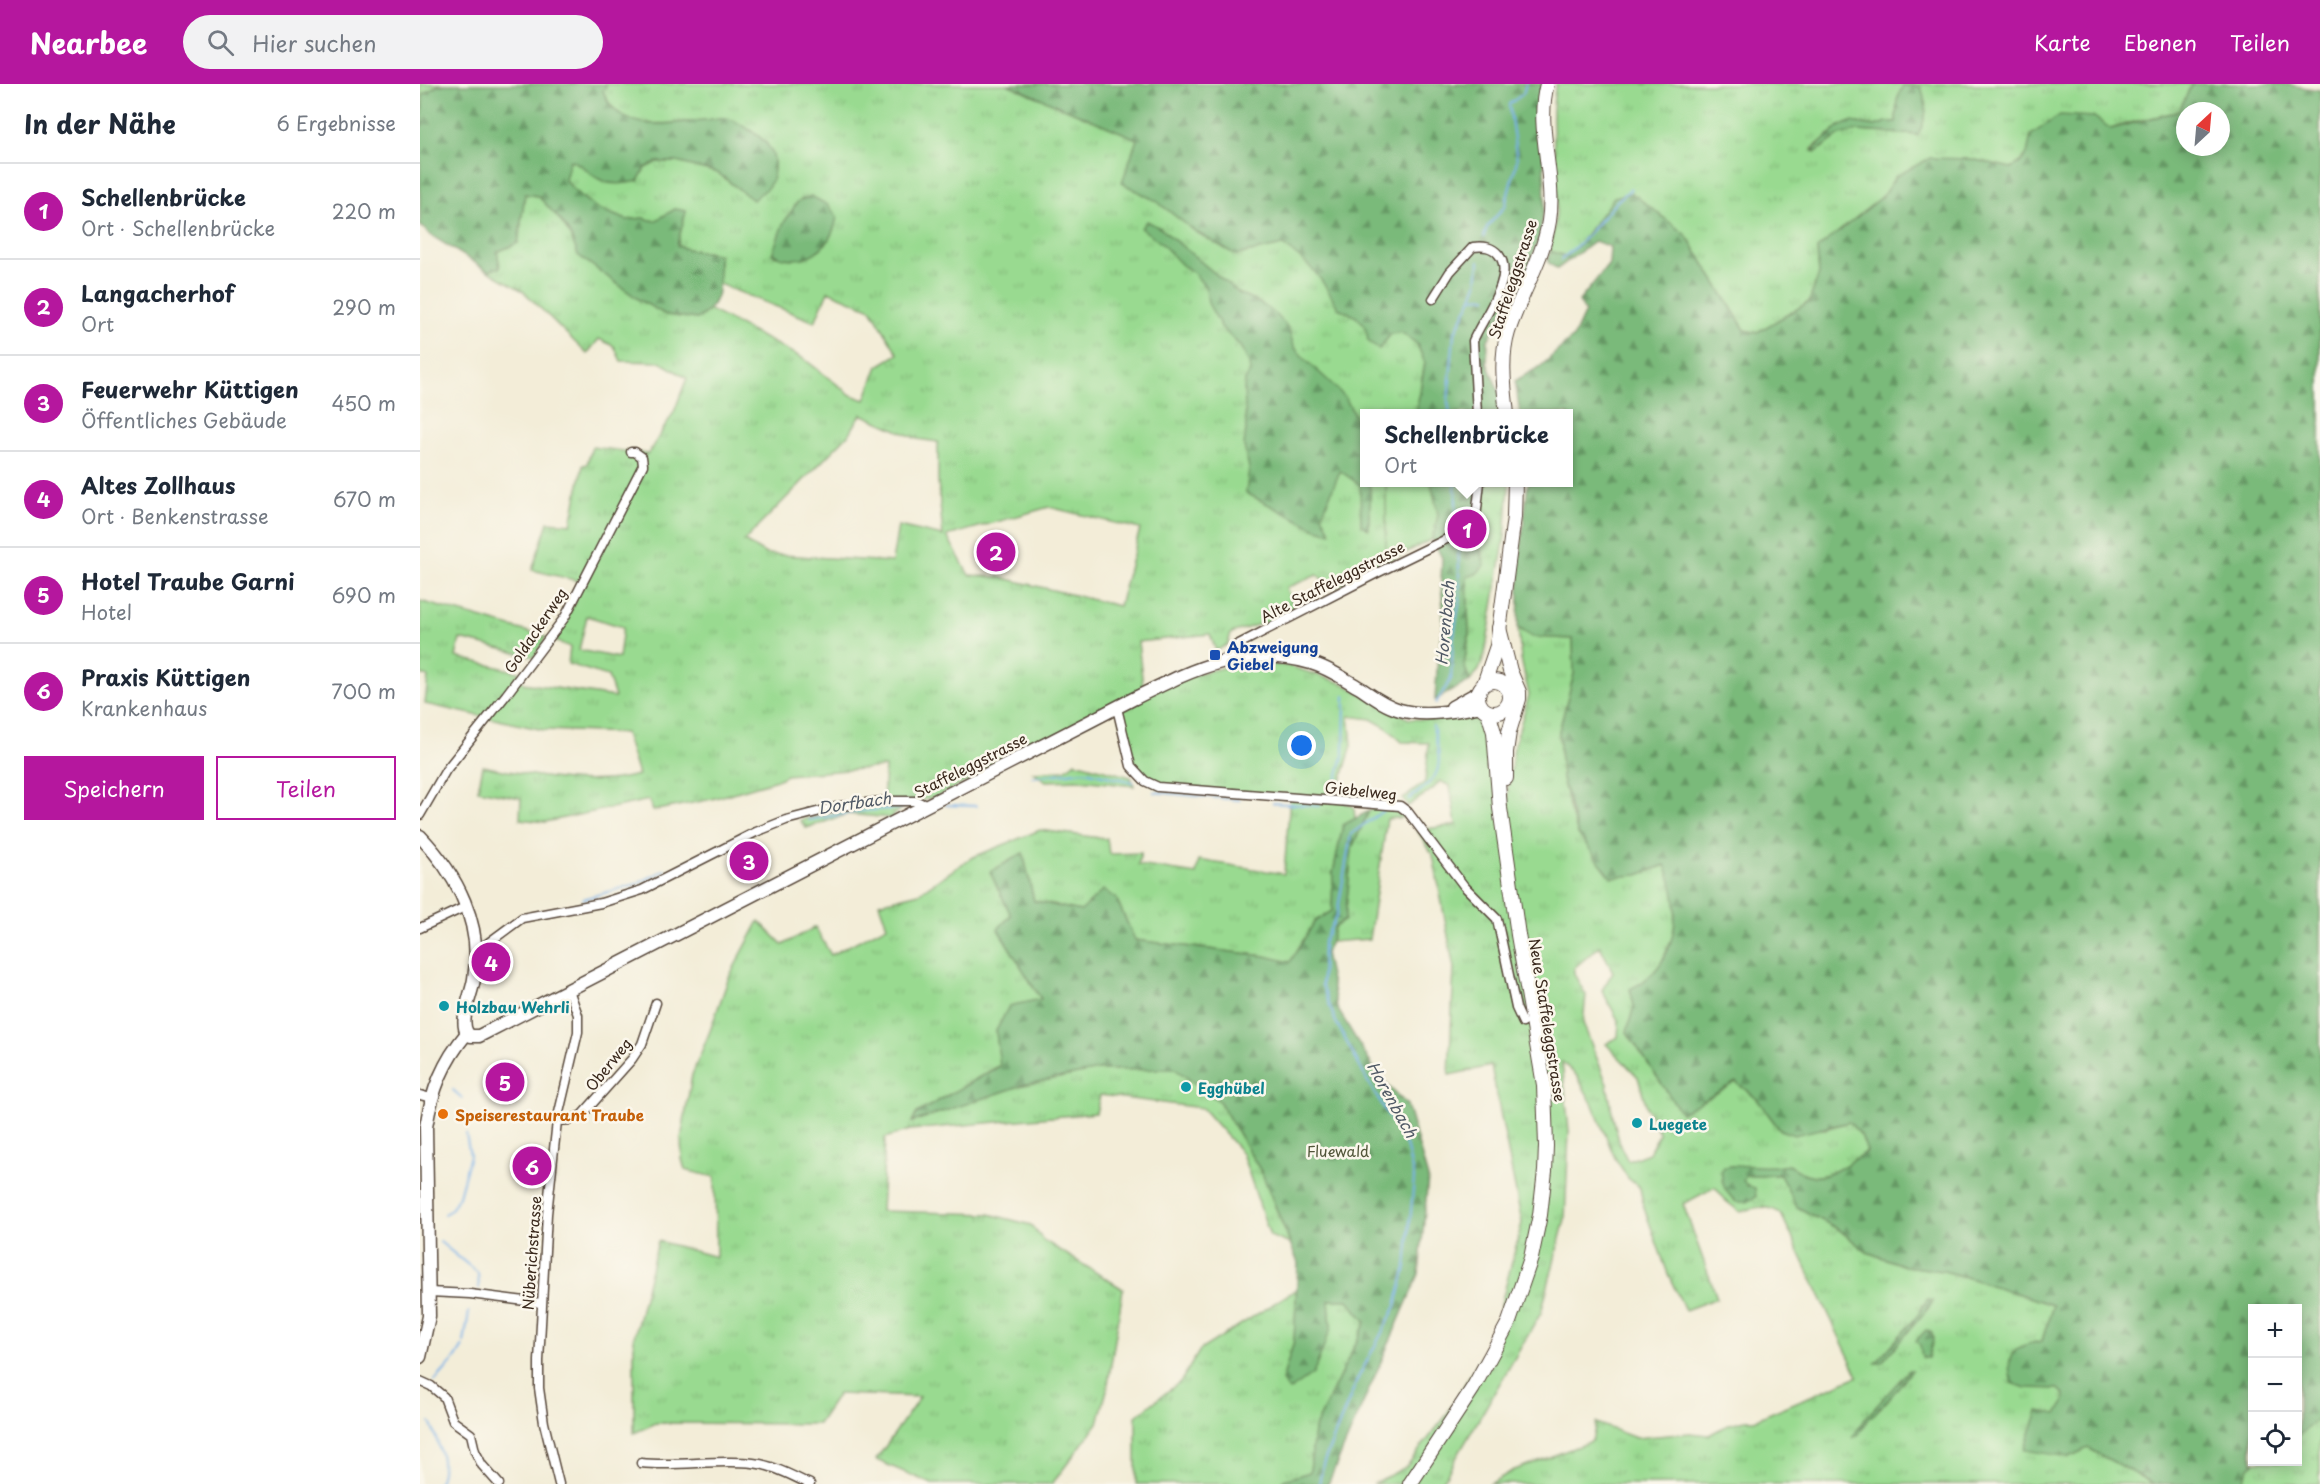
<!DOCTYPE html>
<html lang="de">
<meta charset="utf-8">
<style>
:root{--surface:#fff;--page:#f2f2f3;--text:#1f2937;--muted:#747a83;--line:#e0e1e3;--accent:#b5179e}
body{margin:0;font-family:"Playpen Sans",sans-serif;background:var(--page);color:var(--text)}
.controls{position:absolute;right:18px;bottom:18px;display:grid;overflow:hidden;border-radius:0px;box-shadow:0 3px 15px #0003}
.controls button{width:54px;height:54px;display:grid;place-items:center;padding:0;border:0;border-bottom:2px solid var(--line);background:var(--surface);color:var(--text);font:30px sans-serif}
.compass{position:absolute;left:1756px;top:18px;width:54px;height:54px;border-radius:50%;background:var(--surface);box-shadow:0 3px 15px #0003;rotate:26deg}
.you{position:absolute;left:882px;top:662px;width:21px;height:21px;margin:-15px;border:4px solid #fff;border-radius:50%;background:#1a73e8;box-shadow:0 0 0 9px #1a73e833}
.badge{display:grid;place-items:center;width:39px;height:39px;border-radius:50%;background:var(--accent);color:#fff;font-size:20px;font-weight:700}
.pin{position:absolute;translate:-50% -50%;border:3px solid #fff;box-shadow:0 2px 6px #0006}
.popup{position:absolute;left:940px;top:325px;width:213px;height:78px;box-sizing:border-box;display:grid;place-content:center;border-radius:0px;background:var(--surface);filter:drop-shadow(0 2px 4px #0005);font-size:20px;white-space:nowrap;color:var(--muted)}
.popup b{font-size:22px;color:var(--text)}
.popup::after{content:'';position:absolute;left:50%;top:100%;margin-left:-12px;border:12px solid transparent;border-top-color:var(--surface)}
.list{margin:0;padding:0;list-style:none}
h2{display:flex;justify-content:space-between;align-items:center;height:78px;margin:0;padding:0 24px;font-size:26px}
h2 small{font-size:20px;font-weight:400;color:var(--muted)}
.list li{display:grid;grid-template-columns:39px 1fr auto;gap:18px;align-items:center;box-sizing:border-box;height:96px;padding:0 24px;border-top:2px solid var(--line)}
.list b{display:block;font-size:22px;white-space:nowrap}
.list p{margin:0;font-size:20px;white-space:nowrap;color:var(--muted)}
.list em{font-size:20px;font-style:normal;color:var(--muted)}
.actions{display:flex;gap:12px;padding:18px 24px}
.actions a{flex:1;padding:14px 0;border:2px solid var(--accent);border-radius:0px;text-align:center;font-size:21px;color:var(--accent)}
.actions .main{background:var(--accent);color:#fff}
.icon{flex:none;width:33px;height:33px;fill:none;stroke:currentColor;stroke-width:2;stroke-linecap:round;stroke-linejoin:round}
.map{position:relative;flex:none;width:1900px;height:1400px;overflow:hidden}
header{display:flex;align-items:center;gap:36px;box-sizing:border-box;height:84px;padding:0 30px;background:var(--accent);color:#fff}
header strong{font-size:28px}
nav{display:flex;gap:33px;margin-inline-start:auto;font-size:21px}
.search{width:420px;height:54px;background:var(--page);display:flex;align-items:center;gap:15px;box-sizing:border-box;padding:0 21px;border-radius:33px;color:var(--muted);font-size:22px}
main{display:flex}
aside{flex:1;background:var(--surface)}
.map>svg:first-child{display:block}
.grass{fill:url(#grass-tufts);stroke:#6a8257;stroke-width:1.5;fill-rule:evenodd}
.forest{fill:url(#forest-firs);stroke:#5a724c;stroke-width:1.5;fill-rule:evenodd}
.garden{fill:#99da90;stroke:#6a8257;stroke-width:1.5}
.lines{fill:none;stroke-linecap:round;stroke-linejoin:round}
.stream{stroke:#78b1e8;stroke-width:2}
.street-casing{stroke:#57473a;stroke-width:11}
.secondary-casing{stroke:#57473a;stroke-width:15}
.primary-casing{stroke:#57473a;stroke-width:16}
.street{stroke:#fff;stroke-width:8}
.secondary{stroke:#fff;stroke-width:12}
.primary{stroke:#fff;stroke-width:14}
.transit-dot{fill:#1a4fb4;stroke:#fbf7ec;stroke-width:2}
.culture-dot{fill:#0f9aa8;stroke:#fbf7ec;stroke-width:2}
.food-dot{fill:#e8710a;stroke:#fbf7ec;stroke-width:2}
.labels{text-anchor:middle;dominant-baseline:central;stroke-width:5;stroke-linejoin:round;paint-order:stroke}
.street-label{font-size:15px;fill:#3b2a1e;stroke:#fbf7ec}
.transit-label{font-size:15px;font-weight:bold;fill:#164399;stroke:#fbf7ec;text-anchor:start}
.culture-label{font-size:15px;font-weight:bold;fill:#0d838f;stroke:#fbf7ec;text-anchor:start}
.food-label{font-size:15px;font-weight:bold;fill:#c56008;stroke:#fbf7ec;text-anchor:start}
.park-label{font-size:15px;fill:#52563a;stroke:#fbf7ec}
.water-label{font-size:16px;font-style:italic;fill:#505965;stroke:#fbf7ec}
</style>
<header>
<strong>Nearbee</strong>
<div class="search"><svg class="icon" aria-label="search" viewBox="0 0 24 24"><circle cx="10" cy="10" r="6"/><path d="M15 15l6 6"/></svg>Hier suchen</div>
<nav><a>Karte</a><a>Ebenen</a><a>Teilen</a></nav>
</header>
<main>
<aside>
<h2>In der Nähe<small>6 Ergebnisse</small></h2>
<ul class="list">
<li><span class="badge">1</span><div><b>Schellenbrücke</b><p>Ort · Schellenbrücke</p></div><em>220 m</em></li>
<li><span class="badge">2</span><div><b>Langacherhof</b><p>Ort</p></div><em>290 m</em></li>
<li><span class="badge">3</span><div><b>Feuerwehr Küttigen</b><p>Öffentliches Gebäude</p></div><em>450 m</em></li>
<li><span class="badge">4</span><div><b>Altes Zollhaus</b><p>Ort · Benkenstrasse</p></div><em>670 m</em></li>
<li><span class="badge">5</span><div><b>Hotel Traube Garni</b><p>Hotel</p></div><em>690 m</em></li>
<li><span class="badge">6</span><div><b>Praxis Küttigen</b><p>Krankenhaus</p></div><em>700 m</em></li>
</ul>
<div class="actions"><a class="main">Speichern</a><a>Teilen</a></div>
</aside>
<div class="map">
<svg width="1900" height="1400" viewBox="0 0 1900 1400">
<defs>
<pattern id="grass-tufts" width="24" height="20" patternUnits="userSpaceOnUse" patternTransform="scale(1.5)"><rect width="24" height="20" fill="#99da90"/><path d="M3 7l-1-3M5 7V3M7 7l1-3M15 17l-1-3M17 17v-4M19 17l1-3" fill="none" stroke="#85bb7c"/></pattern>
<pattern id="forest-firs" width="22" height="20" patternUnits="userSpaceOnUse" patternTransform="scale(1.5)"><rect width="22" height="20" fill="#7aba7a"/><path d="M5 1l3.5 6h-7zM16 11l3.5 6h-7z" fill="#659763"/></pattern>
</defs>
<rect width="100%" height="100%" fill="#fbf7ec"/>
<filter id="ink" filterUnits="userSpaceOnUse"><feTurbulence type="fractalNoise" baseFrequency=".0167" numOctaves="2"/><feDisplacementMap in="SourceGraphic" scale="12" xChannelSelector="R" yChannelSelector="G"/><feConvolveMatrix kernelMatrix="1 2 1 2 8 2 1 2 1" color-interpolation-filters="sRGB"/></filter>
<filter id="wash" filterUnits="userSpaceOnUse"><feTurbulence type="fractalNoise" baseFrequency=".008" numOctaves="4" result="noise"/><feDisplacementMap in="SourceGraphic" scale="24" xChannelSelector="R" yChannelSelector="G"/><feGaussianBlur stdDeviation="1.35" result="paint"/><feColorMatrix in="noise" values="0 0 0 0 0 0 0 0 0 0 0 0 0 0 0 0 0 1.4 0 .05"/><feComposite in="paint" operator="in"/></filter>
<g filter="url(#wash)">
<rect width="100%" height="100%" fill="#f3edd8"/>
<g class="grass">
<path d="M0,0H26L17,2L3,11L2,42H0Z"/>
<path d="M187,0H587L718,55L702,99L736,117L776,148L816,171L863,161L890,181L905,198L918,224L937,232L948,245L958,265L971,250L982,248L997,260L1005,279L996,329L945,330V398L1011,399L1012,455L915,504L897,491L866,504L874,523L856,535L811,549L808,560L796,567L790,550L718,558L723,602L827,578L869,582L922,599L989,635L1019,636L1050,627L1069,634L1095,804L1089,744L1088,704L1094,663L1109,611L1101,575L1098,544L1113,553L1153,555L1154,590L1139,647L1142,694L1150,727L1158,750L1218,791L1246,781L1254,803L1257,825L1253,852L1240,882L1223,899L1214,922L1207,948L1316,998L1337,1015L1360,1046L1405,1045L1429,1038L1441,1051L1447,1067C1430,1078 1406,1098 1386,1091C1380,1089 1374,1084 1369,1081L1354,1084L1310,1082L1326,1101L1323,1096L1326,1091C1338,1094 1348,1090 1360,1091L1377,1123L1418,1145L1447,1168L1485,1182L1524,1187L1546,1193L1633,1221L1622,1257L1623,1304L1639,1305L1645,1311L1649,1373L1668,1364L1734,1400H1070L1092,1387L1172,1357L1176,1339L1216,1354L1270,1349L1289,1351C1301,1344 1320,1334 1334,1336L1438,1292L1361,1130C1347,1120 1336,1123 1320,1128L1306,1117L1295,1103L1263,1120L1297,1214L1265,1226L1248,1190L1224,1124L1220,1104L1208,1094L1195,1074L1173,1021L1157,992L1142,978L1149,1047L1145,1135L1121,1229L1021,1400H953L986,1383L1025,1333L1077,1246L1086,1228L1080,1224L1102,1139L1071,982L1029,991L1034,884L1013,771L997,746L1036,741L1030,702L1020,697L1013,705L988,722L983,715L1005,698L1009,659L982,658L967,644L951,635L929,632L932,661L919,704L910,711L934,723L935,735L923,742L913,789L912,827L895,837L870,879L845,872L715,856L696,814L661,827L614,817L603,769L570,788L591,831L578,845L621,915L576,947L580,981L497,1029L492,1038L603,1001L678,986L755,985L799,1017L842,1089L870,1160L850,1152L822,1069L782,1024L680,1011L676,1029L490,1046L465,1054L461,1127L569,1130L611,1141L623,1156L703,1205L687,1306L678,1339L632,1400H512L456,1376L500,1313L418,1310L398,1340L236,1339L214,1349V1253L238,1157L296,1173L295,1093L265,1086L262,1075L261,1055L272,991L290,947L309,893L339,837L363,861L395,843L411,871L467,842L459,819L499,809L551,774L620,746L687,755L689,770L721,769L718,781L776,790L779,776L864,790L870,713L738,703L711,682L698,624L513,714L497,717H463L465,683L366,691L357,696L292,715L233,727L229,716L125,738L100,735L101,714L58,706L63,682C113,692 167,704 218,691L205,649L124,646L5,620L8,593L1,590L0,517L126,553L114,573L40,555L36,573L98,588L103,599L195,613L188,592L148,580L150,563L131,555L155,519L159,497L112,486L128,438L151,440L163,381L167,380L172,363L228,370L254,328L267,294L240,278L201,277L194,262L179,255L167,270L103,207L68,187L80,183L77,168L98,159L105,110L118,112L134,128L151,152L158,171L219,215L246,231L277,235L290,226L384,275L431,311L445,316L458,282L478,270L451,225L408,207L395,238L299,200V171C284,166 271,169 257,161L266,127L255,125L235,138L223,134L207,136L178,125L160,112L145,96L150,76L163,82L179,95L218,97L225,84L237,78H257L298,89L314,102L282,37C246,38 200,51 183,7ZM441,330L497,355L518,358V397L523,452L478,442L472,478L346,470L324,457L430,349ZM629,423L720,445L699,522L579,493L549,491L527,452ZM167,532L203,543L199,574L159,566ZM1180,862L1193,888L1182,906L1199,938L1198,953L1186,960L1218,993L1227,1024L1239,1049L1229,1069L1208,1077L1200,1061L1193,1033L1187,1000L1163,939L1166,911L1154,890V884Z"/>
<path d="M1136,0H1772L1759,27C1737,34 1713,36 1691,45L1674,33L1612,51L1607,70L1600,79L1591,84L1551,75L1476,92L1462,113L1397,165L1399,190L1389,218L1336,249L1325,246L1266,151L1169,146L1159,161L1145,172L1130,167C1134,145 1138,124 1137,102C1136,68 1129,35 1136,0ZM1477,16L1498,51L1438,47L1420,51L1396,68L1392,65L1418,43L1431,38L1455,42L1467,38H1476Z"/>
<path d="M1064,399H1089V401L1085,452L1065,570L1059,586L1050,597L1044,581L1049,552L1047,492L1063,471L1059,462Z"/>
<path d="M655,678L711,693L714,702L660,696L626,697L613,688L645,686Z"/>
<path d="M972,718L986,733L967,735L949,855L911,858L914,843L925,836L932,764L949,727Z"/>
<path d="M487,720L470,734L428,730L386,744L380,736L448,722Z"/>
<path d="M877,1205L874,1257L862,1297L911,1244L909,1216H928L946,1238L894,1346L890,1388L864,1396L860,1400H716V1332L761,1297L780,1266Z"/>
<path d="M1900,1333V1400H1821L1829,1383L1835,1378H1878V1352Z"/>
</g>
<g class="forest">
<path d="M26,0H187L183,7C199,50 247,40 283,36C290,36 299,33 306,34C314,35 323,42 330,46C338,51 346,57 350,65C357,75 355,95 347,104C343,108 337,112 333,116L298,89L257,78H237L225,84L218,97C205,100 191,102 179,95C168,90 165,81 150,76L145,96L160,112L178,125L207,136L223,134L235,137L255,125L266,127L257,161C271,169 284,166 299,171C297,200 306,216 277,235L246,231L218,215L158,171L151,152L142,138L118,112L105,110L98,159L77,168L80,183L68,187L9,150L0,141V42H2L3,11L17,2Z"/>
<path d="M587,0H1122L1125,116L1120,151L1097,215L1082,230L1068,256L1067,279L1080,310L1082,329H996L1005,279L997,260L981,248L971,250L959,265L948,257C947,236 935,231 918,224C901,192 892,182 863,161L816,171L776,148L736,117L702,99L717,55Z"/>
<path d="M1772,0H1863L1900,6V1333L1878,1352V1224H1832V1378H1835L1829,1383L1821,1400H1734L1668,1364L1649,1373L1604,1366L1618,1327L1637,1330L1644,1319L1645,1311L1639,1305L1606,1304L1592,1299C1584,1271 1593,1261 1622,1257L1633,1221L1546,1193L1524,1187L1485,1182L1447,1168L1418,1145L1377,1123L1360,1091C1348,1090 1338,1094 1326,1091L1323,1096L1326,1101L1335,1105L1336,1113L1326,1118H1316C1305,1107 1300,1100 1302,1084C1323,1078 1347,1085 1369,1081C1374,1084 1380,1089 1385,1091C1406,1098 1430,1078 1447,1067L1441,1051L1429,1038L1374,1051L1360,1046L1337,1015L1316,998L1261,1029L1207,948L1214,922L1210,905C1257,883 1265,825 1245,781L1218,791L1191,793L1158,750L1142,694L1139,647L1154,590L1153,555L1113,553L1098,544L1100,474L1108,399L1149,398V330L1100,329L1095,297L1121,282L1154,252L1165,228L1159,217L1189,180L1190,163L1175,157L1137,185L1128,178L1130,167L1145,172L1159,161L1194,113L1212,109L1266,151L1325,246L1336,249L1389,218L1399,190L1397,165L1462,113L1476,92L1510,74L1551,75L1591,84L1600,79L1607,70L1611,51L1640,31L1674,33L1691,45L1759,27ZM1765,27H1801V63H1765Z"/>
<path d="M1483,2L1501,3C1508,24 1508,30 1498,51L1438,47L1420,51L1396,68L1392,67L1418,43L1431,38L1455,42L1467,38H1476L1477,16Z"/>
<path d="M391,112L408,121L417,133C411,166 384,184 352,170L363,140L378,117Z"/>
<path d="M727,137L740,144L820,210C837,216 857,228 868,244C872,251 871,259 876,265C890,283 911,296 925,314C942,338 945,371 945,398L949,399C953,413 948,429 949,445L941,441L940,401L920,387L902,431L911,449L894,444L826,409L829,384L824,362L826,344L824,305L825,296L830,288L829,279L820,262L802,244L788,219L786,204L774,189L762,181L741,159L721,144Z"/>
<path d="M1011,399H1064L1059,462L1065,481L1056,490L1047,493L1049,552L1044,581L1050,597L1015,616L1018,571L1023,547V523L1021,500L1022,474L1012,455L1018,431Z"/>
<path d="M949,727L932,764L925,836L914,843L911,858L905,869L917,924L959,993L987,1021L1008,1094L999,1190L908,1400H860L864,1396L890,1388L894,1346L946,1238L928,1216H909L911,1244L893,1290L869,1307L862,1297L874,1257L878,1179L842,1089L799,1017L755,985L678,986L603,1001L492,1038L497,1029L580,982L576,947L589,922L621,915L578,845L591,831L570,788L603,769L614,817L661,827L683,806L696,814L715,856L845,872L870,878L895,837L912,827L913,789L923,741Z"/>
<path d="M1507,1215L1513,1217L1510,1222L1462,1278L1456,1279L1498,1231Z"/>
<path d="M1506,1246L1512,1249L1513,1256L1508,1274H1504L1502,1273L1500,1261L1496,1257Z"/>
<path d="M1489,1286H1492L1468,1316L1447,1337L1439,1350L1432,1354L1443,1337Z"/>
</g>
<path class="garden" d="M966,399H1011L1018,431L1012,455L966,479Z"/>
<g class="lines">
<g class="stream">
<path d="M1064,153L1067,143L1085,122L1097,76L1089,20L1103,10L1106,0"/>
<path d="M1141,176L1163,156L1197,117L1211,105"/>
<path d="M1052,214L1067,213"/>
<path d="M1030,330L1028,318L1034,250L1052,214L1057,200L1059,177"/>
<path d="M1035,398L1037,441"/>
<path d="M1016,619L1031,595L1033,556L1040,514L1038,457"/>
<path d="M612,693L665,687L713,698"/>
<path d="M915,702L924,668L925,612"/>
<path d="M734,708L820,716"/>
<path d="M989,715C1025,690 1022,683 1013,642"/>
<path d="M853,719L900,722"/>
<path d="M526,721L556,722"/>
<path d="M389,736L441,727L482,724"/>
<path d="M163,815L219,799L245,786"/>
<path d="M33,1006L43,1015"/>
<path d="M24,1130L31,1126L39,1112L45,1090L50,1071L46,1050"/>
<path d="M20,1158L58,1189L59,1204"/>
<path d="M44,1258L49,1228"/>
<path d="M15,1297L35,1275L43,1262"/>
<path d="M10,1338C17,1357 29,1381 18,1400"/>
<path d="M899,1400L903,1380L938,1294L976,1222L986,1183L994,1094L986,1061L947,996L915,936L902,901L903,859L917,831L931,750L964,726"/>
</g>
</g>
</g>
<g filter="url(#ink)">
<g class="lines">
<defs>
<g id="street">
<path d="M1013,215L1030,188L1053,163C1063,162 1072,162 1079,171C1096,193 1061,236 1053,257L1057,330"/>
<path d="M813,574L817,561L959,488L1047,445L1056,434L1060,398"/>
<path d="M697,624L711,682L725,697L738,703L980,722L988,728L1044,802L1077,835L1096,924L1103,939"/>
<path d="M0,731L26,686L86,611L145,533L223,381L222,373L215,368H211"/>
<path d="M0,844L47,822"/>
<path d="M56,868L102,834L181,819L222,806L336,748L366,736L420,722L463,717H497L505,721"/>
<path d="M0,1011L11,1014"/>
<path d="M137,1037L150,1036L162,1031L212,975L222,960L236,919"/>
<path d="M9,1208L50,1210L121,1219"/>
<path d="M0,1297L11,1302L24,1313L33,1337L51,1350L55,1367L62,1381L79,1400"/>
<path d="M221,1379C258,1383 296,1375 333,1379C353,1381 372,1392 390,1400"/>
<path d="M139,1400L124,1339L119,1304V1277L127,1130L137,1037L158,948V931L149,906"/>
</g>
<g id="secondary">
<path d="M1032,623L1059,608"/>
<path d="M0,752C37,791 63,840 54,895C52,910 39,935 47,949"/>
<path d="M47,949L51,952H59L713,615C772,586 823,559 891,579C909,584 924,595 940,604C952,612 965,622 980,626C1005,633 1035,627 1061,622"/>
<path d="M0,1273L9,1232L6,1043C12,1006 23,978 47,949"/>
</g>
<g id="primary">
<path d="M1087,330C1084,303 1080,274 1088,248C1100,210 1123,176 1129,137C1136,92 1115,44 1127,0"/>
<path d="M1079,544L1090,587L1099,608V615L1089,648L1086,668V694"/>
<circle cx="1074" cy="613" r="16"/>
<path d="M1064,600L1077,562L1094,433L1095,398"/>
<path d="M990,1400L1053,1304L1089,1238L1111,1174L1120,1131L1125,1087L1126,1062L1124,1001L1098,851L1080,724L1074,648L1068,628"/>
</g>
</defs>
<use href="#street" class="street-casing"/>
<use href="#secondary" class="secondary-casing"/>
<use href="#primary" class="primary-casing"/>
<use href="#street" class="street"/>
<use href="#secondary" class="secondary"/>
<use href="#primary" class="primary"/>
</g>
</g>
<rect class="transit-dot" x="789" y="565" width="12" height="12" rx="3"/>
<g class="culture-dot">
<circle cx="24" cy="922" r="6"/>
<circle cx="766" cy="1003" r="6"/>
<circle cx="1217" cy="1039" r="6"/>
</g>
<circle class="food-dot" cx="23" cy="1030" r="6"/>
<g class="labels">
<g class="street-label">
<text transform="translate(1092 195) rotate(-72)">Staffeleggstrasse</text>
<text transform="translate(912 497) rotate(-27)">Alte Staffeleggstrasse</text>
<text transform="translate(115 546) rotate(-56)">Goldackerweg</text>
<text transform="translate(550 681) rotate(-27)">Staffeleggstrasse</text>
<text transform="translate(941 706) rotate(6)">Giebelweg</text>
<text transform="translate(1128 936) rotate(81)">Neue Staffeleggstrasse</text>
<text transform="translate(188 980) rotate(-51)">Oberweg</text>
<text transform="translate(111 1169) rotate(-86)">Nüberichstrasse</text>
</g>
<g class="transit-label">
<text x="807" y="562">Abzweigung<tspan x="807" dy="17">Giebel</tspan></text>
</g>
<g class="culture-label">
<text x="36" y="922">Holzbau Wehrli</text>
<text x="778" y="1003">Egghübel</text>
<text x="1229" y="1039">Luegete</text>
</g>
<g class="food-label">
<text x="35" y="1030">Speiserestaurant Traube</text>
</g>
<g class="park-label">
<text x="918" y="1066">Fluewald</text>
</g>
<g class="water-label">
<text transform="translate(1024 539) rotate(-85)">Horenbach</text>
<text transform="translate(434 718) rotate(-8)">Dorfbach</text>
<text transform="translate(973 1015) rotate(61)">Horenbach</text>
</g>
</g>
</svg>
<div class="controls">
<button>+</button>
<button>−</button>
<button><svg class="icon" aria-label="locate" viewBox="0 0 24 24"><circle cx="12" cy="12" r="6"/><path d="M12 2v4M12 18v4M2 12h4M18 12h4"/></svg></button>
</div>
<svg class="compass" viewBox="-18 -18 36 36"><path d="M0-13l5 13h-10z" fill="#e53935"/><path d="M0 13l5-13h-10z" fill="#747a83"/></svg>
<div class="you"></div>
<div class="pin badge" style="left:1047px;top:445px">1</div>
<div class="popup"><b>Schellenbrücke</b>Ort</div>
<div class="pin badge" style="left:576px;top:468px">2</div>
<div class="pin badge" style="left:329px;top:777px">3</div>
<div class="pin badge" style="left:71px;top:878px">4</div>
<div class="pin badge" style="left:85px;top:998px">5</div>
<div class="pin badge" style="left:112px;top:1082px">6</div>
</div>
</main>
